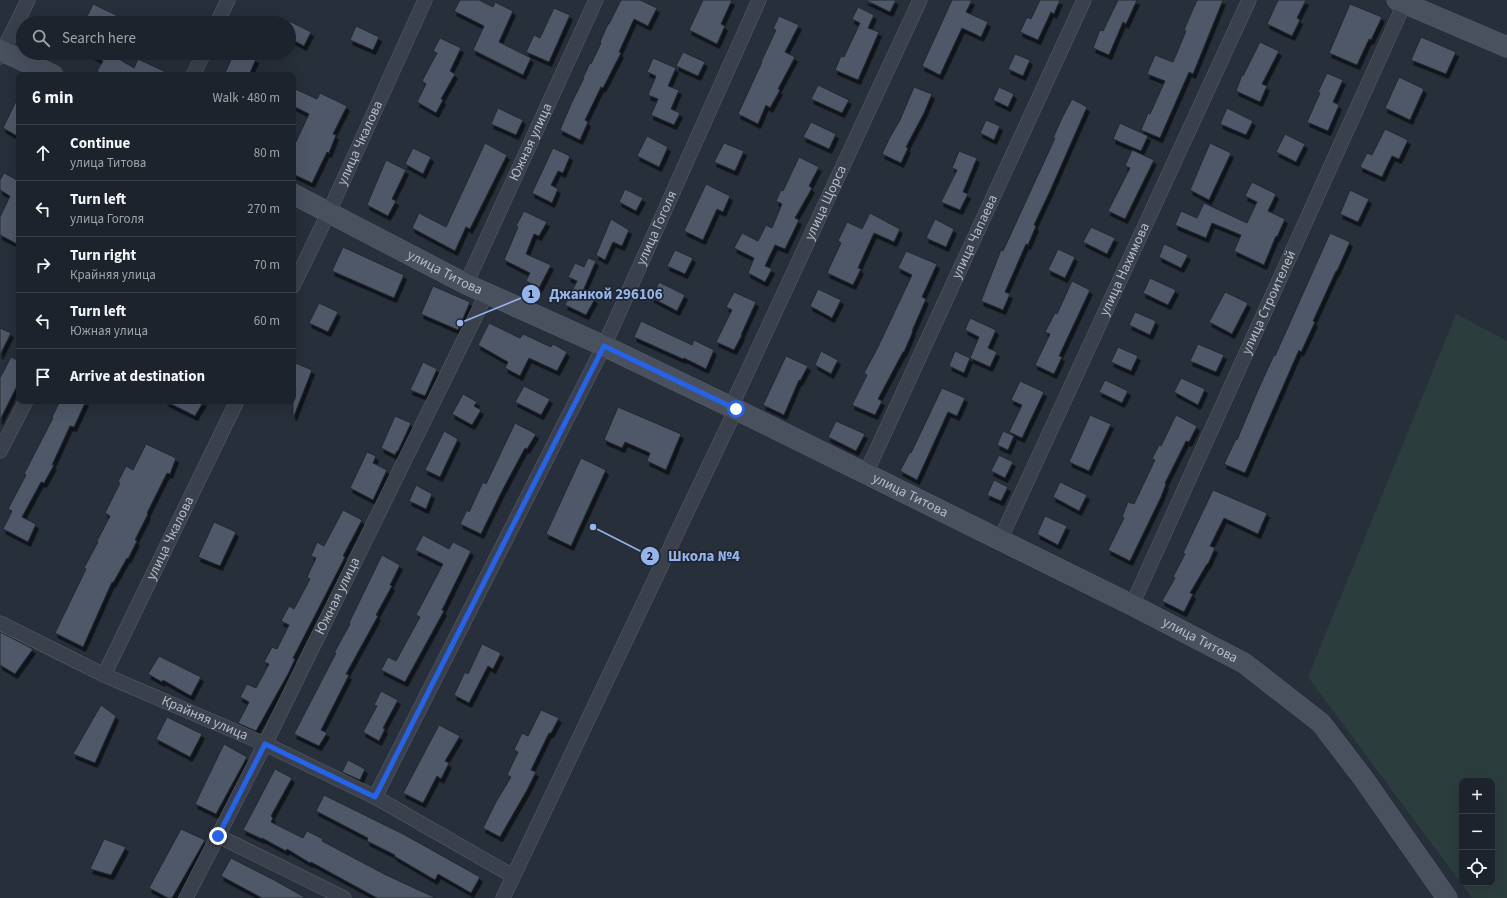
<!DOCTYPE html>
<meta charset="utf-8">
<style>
:root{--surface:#1d232c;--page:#252b34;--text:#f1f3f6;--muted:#a0a4a9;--line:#3b4048}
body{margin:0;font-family:"Source Sans 3",sans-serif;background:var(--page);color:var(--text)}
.controls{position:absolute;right:12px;bottom:12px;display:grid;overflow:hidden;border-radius:8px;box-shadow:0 4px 16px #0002}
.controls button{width:36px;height:36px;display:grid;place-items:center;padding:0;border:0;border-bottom:1px solid var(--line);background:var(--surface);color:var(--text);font:20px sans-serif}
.stop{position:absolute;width:12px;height:12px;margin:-9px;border:3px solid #2563eb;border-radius:50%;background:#fff}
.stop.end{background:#2563eb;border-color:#fff;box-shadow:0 1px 4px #0008}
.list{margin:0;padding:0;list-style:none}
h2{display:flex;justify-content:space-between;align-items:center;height:52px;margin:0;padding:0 16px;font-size:17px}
h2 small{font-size:13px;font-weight:400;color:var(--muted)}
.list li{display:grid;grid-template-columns:26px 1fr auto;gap:12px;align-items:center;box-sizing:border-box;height:56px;padding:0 16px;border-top:1px solid var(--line)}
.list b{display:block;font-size:15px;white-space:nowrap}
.list p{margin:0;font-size:13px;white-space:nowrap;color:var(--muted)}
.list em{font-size:13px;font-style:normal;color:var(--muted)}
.icon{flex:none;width:22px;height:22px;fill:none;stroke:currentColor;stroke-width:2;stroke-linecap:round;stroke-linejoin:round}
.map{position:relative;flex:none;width:1507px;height:898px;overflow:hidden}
.search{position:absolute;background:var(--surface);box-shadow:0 4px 16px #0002;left:16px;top:16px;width:280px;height:44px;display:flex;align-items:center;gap:10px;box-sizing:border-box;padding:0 14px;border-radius:22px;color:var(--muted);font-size:15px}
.panel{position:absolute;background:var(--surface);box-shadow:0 4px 16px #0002;left:16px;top:72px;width:280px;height:332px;border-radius:8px}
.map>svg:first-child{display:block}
.green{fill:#2c3d3e;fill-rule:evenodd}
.building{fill:#505967;stroke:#212833;filter:url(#shadow)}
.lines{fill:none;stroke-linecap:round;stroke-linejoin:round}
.street-casing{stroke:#585f6a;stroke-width:15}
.secondary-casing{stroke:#585f6a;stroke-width:21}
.street{stroke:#3a414c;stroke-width:14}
.secondary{stroke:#49505e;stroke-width:20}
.route{stroke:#2563eb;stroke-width:5}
.labels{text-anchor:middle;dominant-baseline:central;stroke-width:3.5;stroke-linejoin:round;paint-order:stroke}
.street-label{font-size:14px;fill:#b6bcc7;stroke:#1f2631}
.leader{fill:none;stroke:#96b4ec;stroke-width:1.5}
.callout-dot{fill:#96b4ec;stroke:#1f2631;stroke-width:1.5}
.mark-label{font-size:12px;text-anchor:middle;font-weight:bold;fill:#111}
.callout-label{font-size:15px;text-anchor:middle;font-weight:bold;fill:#96b4ec;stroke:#1f2631;stroke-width:3.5;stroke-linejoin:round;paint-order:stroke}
</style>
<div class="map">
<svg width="1507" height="898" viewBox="0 0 1507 898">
<defs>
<filter id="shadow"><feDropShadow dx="2.5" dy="4.5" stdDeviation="0" flood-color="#0009"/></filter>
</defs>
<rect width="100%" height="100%" fill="#272f3b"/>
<path class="green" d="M1456,314L1507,341V898H1472L1308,677ZM1462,781H1492V883H1462Z"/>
<g class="building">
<path d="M460,0H479L493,7L495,2L513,11L499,42L531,58L523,75L473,50L484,26L454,11Z"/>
<path d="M621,0H640L657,8L648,26L634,19L619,52L621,53L603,88L601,87L585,120L588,122L580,140L560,130L571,104L584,78H583L590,63L591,64L601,43L600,42L608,24H609Z"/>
<path d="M703,0H732L721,24L725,26L717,44L689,30Z"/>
<path d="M865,0H896L890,12Z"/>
<path d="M952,0H972L966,12L988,22L981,37L962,28L940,75L922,66Z"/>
<path d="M1040,0H1060L1054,14L1051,12L1038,40L1020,32L1027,17L1031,19Z"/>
<path d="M1118,0H1137L1126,24L1123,22L1109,55L1093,48L1100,30L1103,31Z"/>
<path d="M1197,0H1223L1193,74L1189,72L1160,138L1141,130L1148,113L1150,114L1165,81L1147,74L1155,55L1173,62L1186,31L1184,30Z"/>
<path d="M1278,0H1306L1297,18L1300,20L1292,36L1267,24Z"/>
<path d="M93,4L116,15L113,23H84Z"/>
<path d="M1350,4L1382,17L1371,40L1369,39L1357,65L1329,53Z"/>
<path d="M858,7L874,15L868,28L879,32L858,80L835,70L841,56L844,57L860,23L852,19Z"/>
<path d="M554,8L570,15L549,62L526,52L534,35L540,38Z"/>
<path d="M779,16L799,25L785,52L795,57L778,89L780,90L770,108L766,105L758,124L738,114L762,62H761L776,30L773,29Z"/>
<path d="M289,21L311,32L304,46L289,38Z"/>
<path d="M356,26L379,37L373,50L350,40Z"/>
<path d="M1421,37L1456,52L1446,74L1411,60Z"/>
<path d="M440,38L461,48L450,71L455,74L441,99L443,100L436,113L417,102L426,84L422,81L437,53L433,51Z"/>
<path d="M1260,42L1279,51L1262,84L1267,86L1260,102L1236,91L1242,75L1243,76Z"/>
<path d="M683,52L705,62L698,76L676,66Z"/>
<path d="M88,53H109L134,68L138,59L172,75H104L97,71L103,61Z"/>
<path d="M234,53H243L256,59L249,75H224Z"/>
<path d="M1015,54L1030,60L1023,76L1008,69Z"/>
<path d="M653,58L676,68L668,86L679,90L671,109L680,113L674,125L651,115L658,99L648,95L656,76L647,72Z"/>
<path d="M1327,73L1343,80L1333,102L1339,105L1328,131L1307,122L1320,93L1318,92Z"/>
<path d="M1399,77L1424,89L1410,120L1385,108Z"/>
<path d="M818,85L849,100L842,113L811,99Z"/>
<path d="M914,87L932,94L924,113L906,147L908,148L901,163L882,154L889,139L900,120Z"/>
<path d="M999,87L1014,94L1008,107L993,100Z"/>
<path d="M293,88L317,99L320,93L347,106L333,134L336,135L329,153L327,152L312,183L293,174V148L309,114L293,106Z"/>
<path d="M19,95V137L3,128Z"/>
<path d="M1072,99L1087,107L1050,191L1034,225L1036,226L1028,245L1026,244L1005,292L1010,294L1003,310L981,301L1001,250L1003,251L1055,138H1053L1062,118Z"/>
<path d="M498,108L523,120L516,135L491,124Z"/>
<path d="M1227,108L1253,121L1246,135L1220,124Z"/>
<path d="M986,120L1000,126L994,140L980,133Z"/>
<path d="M811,122L836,134L829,149L803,137Z"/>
<path d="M1120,123L1148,136L1141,151L1113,139Z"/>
<path d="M1385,129L1408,140L1399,159L1392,156L1382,177L1360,167L1367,153L1372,155Z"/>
<path d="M1285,134L1305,144L1296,162L1276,152Z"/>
<path d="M647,136L668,147L659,167L637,156Z"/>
<path d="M485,143L507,155L470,229L466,227L455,251L412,228L419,213L446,227Z"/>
<path d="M724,143L744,151L735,171L714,162Z"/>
<path d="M1210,143L1231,153L1209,200L1190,190Z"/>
<path d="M413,148L431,157L423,174L405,164Z"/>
<path d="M553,148L570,156L563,173L558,171L551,185L558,189L552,203L532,193Z"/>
<path d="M1132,150L1154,160L1125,219L1108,211L1130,168L1125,166Z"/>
<path d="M959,151L977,158L963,192L968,194L960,210L941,202L957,170L952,168Z"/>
<path d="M799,157L819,167L809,186L812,188L795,218L799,220L785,249L775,245L765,266L772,269L765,282L748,273L754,258L734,248L742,233L758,241L766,225L772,228L782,204L776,201L781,190L783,191Z"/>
<path d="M386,160L406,170L392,199L396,201L388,216L367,205Z"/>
<path d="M4,173L17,180L19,177V245L0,235V217L10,196L0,190V180Z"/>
<path d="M1252,182L1276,194L1268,211L1285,219L1277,237L1276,236L1264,265L1234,251L1241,235L1212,223L1206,238L1175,225L1181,211L1197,218L1204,203L1247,223L1257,202L1245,196Z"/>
<path d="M706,184L730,196L723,212L717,209L703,240L684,231Z"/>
<path d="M625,189L643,198L636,211L619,202Z"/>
<path d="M1350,190L1369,199L1358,222L1340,214Z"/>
<path d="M524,211L547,222L539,236L534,234L526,254L551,265L539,288L526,281L530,273L504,260L518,227L516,226Z"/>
<path d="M870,213L900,229L894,242L874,233L858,268L861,269L853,285L827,273L841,243L838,241L847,222L862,229Z"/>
<path d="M611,219L629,230L622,246L613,242L605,260L596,255Z"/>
<path d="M935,219L954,229L946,247L926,238Z"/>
<path d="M1091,227L1115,238L1107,254L1083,242Z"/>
<path d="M1330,233L1350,242L1337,271H1336L1313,321L1315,322L1301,352L1299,350L1245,473L1224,464L1236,439L1237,440L1258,390L1274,355L1275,356Z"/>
<path d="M1164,244L1188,255L1181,268L1159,257Z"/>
<path d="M343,247L404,275L394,298L332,271Z"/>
<path d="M1058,249L1075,257L1065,278L1048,270Z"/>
<path d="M675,250L693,258L685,274L667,266Z"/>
<path d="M906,251L937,264L922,297L926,299L912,331H913L904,352H903L878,399L882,401L875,415L852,405L867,375L864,373L877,349L912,275L898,268Z"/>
<path d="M588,258L596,261L582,293L595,299L586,315L565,305L577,281L568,277L575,263L584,267Z"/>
<path d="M1150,278L1176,290L1168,305L1143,293Z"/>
<path d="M1072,281L1090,290L1059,356L1062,357L1054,374L1035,365L1050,334L1045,332L1055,313L1057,314Z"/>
<path d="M659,282L685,295L677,311L652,298Z"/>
<path d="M433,286L470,302L458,330L421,314Z"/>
<path d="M818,289L841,300L832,318L810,306Z"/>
<path d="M734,292L756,302L741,335H742L734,350L716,342L732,310L726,307Z"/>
<path d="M1225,292L1248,303L1232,334L1209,322Z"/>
<path d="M319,303L338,312L328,332L309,323Z"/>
<path d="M1135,312L1156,321L1150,335L1129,325Z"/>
<path d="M970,318L996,330L988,348L997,352L990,367L970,358L979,337L965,330Z"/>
<path d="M641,321L692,345L694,340L714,350L706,369L684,358L683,359L634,337Z"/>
<path d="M489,323L520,338L523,334L551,347L553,344L567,352L557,371L529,358L520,376L505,368L508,362L478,345Z"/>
<path d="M0,328L11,333L0,355Z"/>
<path d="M1198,344L1224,355L1216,372L1190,361Z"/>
<path d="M1118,347L1138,356L1131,371L1111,362Z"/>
<path d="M821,351L838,360L831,374L815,365Z"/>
<path d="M955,351L970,358L964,373L949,366Z"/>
<path d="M786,356L808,366L800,381L799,380L784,415L763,405Z"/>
<path d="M11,357L19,361V382L0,420V378Z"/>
<path d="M293,362L312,370L294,416H293Z"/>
<path d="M423,362L437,369L425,396L410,390Z"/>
<path d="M1181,378L1205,389L1198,405L1174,392Z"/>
<path d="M1105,380L1128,391L1122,403L1099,392Z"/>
<path d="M1020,381L1044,392L1022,438L1009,432L1022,405L1011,400Z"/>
<path d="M524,386L550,399L541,415L515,402Z"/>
<path d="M942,388L965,398L957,416L948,412L917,480L900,471L910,452L911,453Z"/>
<path d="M463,394L477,402L474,406L481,410L472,425L452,414Z"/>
<path d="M60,401H86L74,427L70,426L52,465H54L44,483L41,482L22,517L36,524L28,542L3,529L12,511L8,509L26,475L24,474L53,418L52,417Z"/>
<path d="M165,401H204L195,416Z"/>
<path d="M618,407L681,434L666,470L647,461L650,453L625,442L622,448L604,440Z"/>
<path d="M1090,415L1111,424L1089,471L1069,462Z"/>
<path d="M1176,415L1197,426L1189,442L1186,441L1165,483L1166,484L1161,497L1130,561L1108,550L1124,518L1122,517L1128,502L1134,504L1155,460L1152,459L1159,445L1161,446Z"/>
<path d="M395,416L411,423L398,451H397L395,455L381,448Z"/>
<path d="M836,421L865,434L856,451L828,437Z"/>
<path d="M515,423L536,434L527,449L525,448L502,491L481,534L460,524L467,510L469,512L483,482L486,484Z"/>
<path d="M444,431L458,439L440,477L425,470Z"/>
<path d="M1003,431L1014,436L1008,450L997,445Z"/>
<path d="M146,444L176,458L170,474L167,473L147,513L148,514L135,540L137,541L128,559L127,558L113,583L112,582L83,647L55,633L86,569L84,568L98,542L97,541L110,516L105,513L120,483L118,482L126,466L133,470Z"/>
<path d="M367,452L376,456L373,463L387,470L373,500L350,488Z"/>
<path d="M999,455L1013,462L1005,478L991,471Z"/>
<path d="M581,458L606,470L571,546L546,534Z"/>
<path d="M994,480L1008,487L1001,501L987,495Z"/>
<path d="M1060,482L1087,495L1079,511L1053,497Z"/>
<path d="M416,485L432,494L426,509L409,501Z"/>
<path d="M1213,490L1267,513L1258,534L1224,518L1210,546L1215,548L1208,564H1207L1190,593L1193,594L1184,612L1162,601L1175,578L1173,577L1185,554L1183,553Z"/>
<path d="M343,510L362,520L343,556L345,557L293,658L295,659L288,674L256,731L242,725L238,723L249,702L240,697L247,684L256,688L269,664L264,662L272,647L277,649L289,625L281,621L289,606L294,609L310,579L307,577L316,558L311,556L317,542L324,546Z"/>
<path d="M1045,516L1067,526L1058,545L1037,534Z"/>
<path d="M214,522L236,532L220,566L198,557Z"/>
<path d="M423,535L449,549L453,542L471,551L442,610L444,611L405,682L381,670L388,657L396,661L420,617L416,615L443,564L415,550Z"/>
<path d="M382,555L400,565L390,585L392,586L376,615L378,616L346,674L349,675L321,730L327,733L319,746L294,734L336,653H334L350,624L349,623Z"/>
<path d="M0,632L33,649L15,674L0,665Z"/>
<path d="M482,644L501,653L493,669L488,666L469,703L454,695L465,672L468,674Z"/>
<path d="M159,656L201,677L191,696L163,680L162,682L148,674Z"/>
<path d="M381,691L398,700L383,728L385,729L379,741L363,732L377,706L374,705Z"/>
<path d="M101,705L116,716L95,763L73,754Z"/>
<path d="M541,710L559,718L551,733H549L531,770L536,772L527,790L500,837L483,828L496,802L511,777L507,775L518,752L514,750L522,733L528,736Z"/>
<path d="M167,717L202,734L190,757L156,739Z"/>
<path d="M439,725L460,736L445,761L449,763L441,779L437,776L423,803L403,793Z"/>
<path d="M224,744L247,757L216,814L195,804Z"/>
<path d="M348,760L365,769L360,780L342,772Z"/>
<path d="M275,769L292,778L271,816L273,818L271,822L303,838L307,831L323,839L322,841L384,874L436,898H377L311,862L310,863L287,849L286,851L262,838V839L243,830Z"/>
<path d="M324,795L405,835L480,877L471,893L438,874L435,880L394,856L395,855L367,841L368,838L316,811Z"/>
<path d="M181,829L205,840L172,898H168L149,888Z"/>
<path d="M104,839L126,847L111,875L90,869Z"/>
<path d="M231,858L274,880L306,898H262L221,876Z"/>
</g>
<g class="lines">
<defs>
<g id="street">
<path d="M217,23L228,0"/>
<path d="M0,57L28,0"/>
<path d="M193,75L204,53"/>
<path id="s1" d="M466,284L596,0"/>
<path id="s2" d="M293,286L329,212L425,0"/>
<path id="s3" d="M731,407L920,0"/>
<path d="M0,451L26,401"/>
<path id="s4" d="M866,473L1084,0"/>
<path id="s5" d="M1000,540L1249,0"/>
<path id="s6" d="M1132,605L1406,0"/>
<path id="s7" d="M0,623L104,675L265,744L375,797L513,876"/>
<path id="s8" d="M104,675L237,401"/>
<path id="s9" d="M375,797L604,346L759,0"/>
<path d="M218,836L344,898"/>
<path id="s10" d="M186,898L265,744L487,293"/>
<path d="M503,898L736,409"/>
</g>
<g id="secondary">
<path d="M1397,0L1507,47"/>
<path d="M0,50L53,75"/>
<path id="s11" d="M293,194L466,284L604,346L731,407L1132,605L1244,663L1321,723L1363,778L1447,898"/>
</g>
</defs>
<use href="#street" class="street-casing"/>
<use href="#secondary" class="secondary-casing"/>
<use href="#street" class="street"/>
<use href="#secondary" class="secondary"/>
</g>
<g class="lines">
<path class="route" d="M218,836L265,744L375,797L604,346L736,409"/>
</g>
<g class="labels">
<g class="street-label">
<text stroke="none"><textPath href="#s1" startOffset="156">Южная улица</textPath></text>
<text stroke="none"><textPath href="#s2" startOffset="158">улица Чкалова</textPath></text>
<text stroke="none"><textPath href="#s3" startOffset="225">улица Щорса</textPath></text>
<text stroke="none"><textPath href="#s9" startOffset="635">улица Гоголя</textPath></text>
<text stroke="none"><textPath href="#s4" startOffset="260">улица Чапаева</textPath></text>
<text stroke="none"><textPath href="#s5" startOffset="298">улица Нахимова</textPath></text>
<text stroke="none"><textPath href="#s11" startOffset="171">улица Титова</textPath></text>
<text stroke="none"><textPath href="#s6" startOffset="332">улица Строителей</textPath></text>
<text stroke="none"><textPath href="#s11" startOffset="687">улица Титова</textPath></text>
<text stroke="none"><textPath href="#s8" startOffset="152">улица Чкалова</textPath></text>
<text stroke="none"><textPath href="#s10" startOffset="338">Южная улица</textPath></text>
<text stroke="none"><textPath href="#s11" startOffset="1011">улица Титова</textPath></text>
<text stroke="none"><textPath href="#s7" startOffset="226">Крайняя улица</textPath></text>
</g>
</g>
<path class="leader" d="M460 323L531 294M593 527L650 556"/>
<g class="callout-dot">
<circle cx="460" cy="323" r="4"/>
<circle cx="593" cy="527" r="4"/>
<circle cx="531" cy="294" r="10"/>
<circle cx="650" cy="556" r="10"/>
</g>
<g class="mark-label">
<text x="531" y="298">1</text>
<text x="650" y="560">2</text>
</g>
<g class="callout-label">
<text x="606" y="299">Джанкой 296106</text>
<text x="704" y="561">Школа №4</text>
</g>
</svg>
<div class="controls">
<button>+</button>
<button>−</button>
<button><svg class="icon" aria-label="locate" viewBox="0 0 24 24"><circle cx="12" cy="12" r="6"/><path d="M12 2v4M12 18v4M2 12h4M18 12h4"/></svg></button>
</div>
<div class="stop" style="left:736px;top:409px"></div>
<div class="stop end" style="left:218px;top:836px"></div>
<div class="search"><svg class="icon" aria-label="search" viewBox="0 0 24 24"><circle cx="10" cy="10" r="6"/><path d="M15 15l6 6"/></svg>Search here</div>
<section class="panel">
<h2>6 min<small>Walk · 480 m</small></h2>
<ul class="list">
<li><svg class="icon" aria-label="ahead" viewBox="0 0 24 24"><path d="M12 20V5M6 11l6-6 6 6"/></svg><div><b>Continue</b><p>улица Титова</p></div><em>80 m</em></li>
<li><svg class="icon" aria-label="left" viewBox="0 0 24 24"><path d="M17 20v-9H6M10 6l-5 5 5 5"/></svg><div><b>Turn left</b><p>улица Гоголя</p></div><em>270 m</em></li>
<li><svg class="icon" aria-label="right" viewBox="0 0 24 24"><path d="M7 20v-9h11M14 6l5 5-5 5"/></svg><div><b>Turn right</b><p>Крайняя улица</p></div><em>70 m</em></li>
<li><svg class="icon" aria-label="left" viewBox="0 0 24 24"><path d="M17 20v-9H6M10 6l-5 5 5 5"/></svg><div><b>Turn left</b><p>Южная улица</p></div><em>60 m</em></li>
<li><svg class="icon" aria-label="arrive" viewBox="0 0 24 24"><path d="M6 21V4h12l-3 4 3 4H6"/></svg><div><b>Arrive at destination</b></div></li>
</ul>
</section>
</div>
